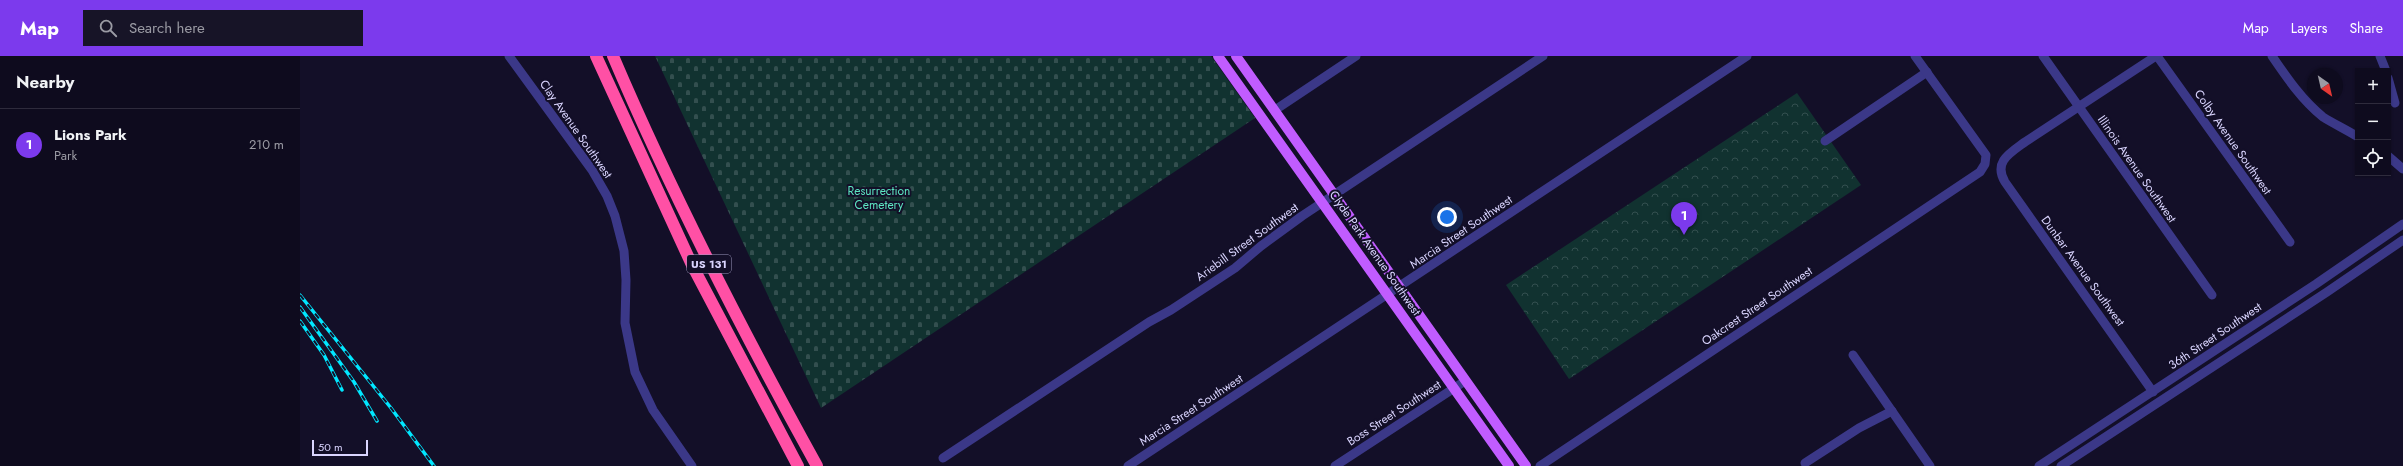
<!DOCTYPE html>
<meta charset="utf-8">
<style>
:root{--surface:#0e0b1e;--page:#171427;--text:#f1f3f6;--muted:#9b9ba4;--line:#2e2b3c;--accent:#7c3aed}
body{margin:0;font-family:Jost,sans-serif;background:var(--page);color:var(--text)}
.controls{position:absolute;right:12px;top:12px;display:grid;overflow:hidden;border-radius:0px;box-shadow:0 1px 3px #0004}
.controls button{width:36px;height:36px;display:grid;place-items:center;padding:0;border:0;border-bottom:1px solid var(--line);background:var(--surface);color:var(--text);font:20px sans-serif}
.compass{position:absolute;left:2007px;top:12px;width:36px;height:36px;border-radius:50%;background:var(--surface);box-shadow:0 1px 3px #0004;rotate:146deg}
.scale{position:absolute;left:12px;bottom:10px;width:56px;box-sizing:border-box;padding-left:4px;border:2px solid #dad5ff;border-top:0;font-size:11px;line-height:14px;white-space:nowrap;color:#dad5ff;-webkit-text-stroke:3px #130f28;paint-order:stroke}
.you{position:absolute;left:1147px;top:161px;width:14px;height:14px;margin:-10px;border:3px solid #fff;border-radius:50%;background:#1a73e8;box-shadow:0 0 0 6px #1a73e833}
.badge{display:grid;place-items:center;width:26px;height:26px;border-radius:50%;background:var(--accent);color:#fff;font-size:13px;font-weight:700}
.pin{position:absolute;translate:-50% -33px;filter:drop-shadow(0 1px 2px #0008)}
.pin::after{content:'';position:absolute;top:21px;width:14px;height:12px;background:inherit;clip-path:polygon(0 0,100% 0,50% 100%)}
.list{margin:0;padding:0;list-style:none}
h2{display:flex;justify-content:space-between;align-items:center;height:52px;margin:0;padding:0 16px;font-size:17px}
h2 small{font-size:13px;font-weight:400;color:var(--muted)}
.list li{display:grid;grid-template-columns:26px 1fr auto;gap:12px;align-items:center;box-sizing:border-box;height:72px;padding:0 16px;border-top:1px solid var(--line)}
.list b{display:block;font-size:15px;white-space:nowrap}
.list p{margin:0;font-size:13px;white-space:nowrap;color:var(--muted)}
.list em{font-size:13px;font-style:normal;color:var(--muted)}
.icon{flex:none;width:22px;height:22px;fill:none;stroke:currentColor;stroke-width:2;stroke-linecap:round;stroke-linejoin:round}
.map{position:relative;flex:none;width:2103px;height:410px;overflow:hidden}
header{display:flex;align-items:center;gap:24px;box-sizing:border-box;height:56px;padding:0 20px;background:var(--accent);color:#fff}
header strong{font-size:19px}
nav{display:flex;gap:22px;margin-inline-start:auto;font-size:14px}
.search{width:280px;height:36px;background:var(--page);display:flex;align-items:center;gap:10px;box-sizing:border-box;padding:0 14px;border-radius:0px;color:var(--muted);font-size:15px}
main{display:flex}
aside{flex:1;background:var(--surface)}
.map>svg:first-child{display:block}
.cemetery{fill:url(#cemetery-stones)}
.park{fill:url(#park-crowns)}
.lines{fill:none;stroke-linecap:round;stroke-linejoin:round}
.minor{stroke:#3b3888;stroke-width:9}
.major{stroke:#c15cff;stroke-width:10}
.highway{stroke:#ff50a5;stroke-width:12}
.rail-casing{stroke:#01e7ff;stroke-width:3.5}
.rail{stroke:#130f28;stroke-width:2;stroke-dasharray:6;stroke-linecap:butt}
.labels{text-anchor:middle;dominant-baseline:central;stroke-width:4;stroke-linejoin:round;paint-order:stroke}
.shield{fill:#130f28;stroke:#9e9abe;stroke-width:1}
.shield-label{font-size:11px;font-weight:bold;fill:#dad5ff}
.street-label{font-size:12px;fill:#dad5ff;stroke:#130f28}
.park-label{font-size:12px;fill:#5ce4c1;stroke:#130f28}
</style>
<header>
<strong>Map</strong>
<div class="search"><svg class="icon" aria-label="search" viewBox="0 0 24 24"><circle cx="10" cy="10" r="6"/><path d="M15 15l6 6"/></svg>Search here</div>
<nav><a>Map</a><a>Layers</a><a>Share</a></nav>
</header>
<main>
<aside>
<h2>Nearby<small></small></h2>
<ul class="list">
<li><span class="badge">1</span><div><b>Lions Park</b><p>Park</p></div><em>210 m</em></li>
</ul>
</aside>
<div class="map">
<svg width="2103" height="410" viewBox="0 0 2103 410">
<defs>
<pattern id="cemetery-stones" width="16" height="16" patternUnits="userSpaceOnUse"><rect width="16" height="16" fill="#113230"/><path d="M2 7V4a2 2 0 0 1 4 0v3zM10 15v-3a2 2 0 0 1 4 0v3z" fill="#334f4f"/></pattern>
<pattern id="park-crowns" width="20" height="18" patternUnits="userSpaceOnUse"><rect width="20" height="18" fill="#113230"/><path d="M2 6a3 3 0 1 1 6 0M12 15a3 3 0 1 1 6 0" fill="none" stroke="#334f4f"/></pattern>
</defs>
<rect width="100%" height="100%" fill="#130f28"/>
<path class="cemetery" d="M355,0H911L955,62L521,352Z"/>
<path class="park" d="M1497,37L1561,129L1269,323L1206,229Z"/>
<g class="lines">
<g class="minor">
<path d="M209,0L292,114L307,140L315,160L324,195L326,224L325,267L335,316L353,354L392,410"/>
<path d="M1743,0L1912,239"/>
<path d="M1857,0L1990,186"/>
<path d="M1972,0C1987,22 2002,44 2023,61C2034,68 2047,74 2058,81"/>
<path d="M2080,0L2086,15"/>
<path d="M2088,22L2095,47"/>
<path d="M975,54L1056,0"/>
<path d="M1525,85L1627,16"/>
<path d="M2088,100L2103,113"/>
<path d="M1553,299L1630,410"/>
<path d="M1853,336L1705,126C1693,106 1710,97 1725,86L1856,0"/>
<path d="M643,402L849,266L871,254L935,212L961,190L1002,160L1243,0"/>
<path d="M1505,407L1559,372L1592,355"/>
<path d="M828,410L1447,0"/>
<path d="M1035,410L1165,325"/>
<path d="M1240,410L1680,116L1685,108L1686,99L1615,0"/>
<path d="M1739,410L2016,228L2103,168"/>
<path d="M1761,410L2027,236L2103,184"/>
</g>
<g class="major">
<path d="M918,0L1209,410"/>
<path d="M936,0L1226,410"/>
</g>
<g class="highway">
<path d="M296,0L392,209L498,410"/>
<path d="M313,0C373,141 443,276 517,410"/>
</g>
<defs>
<g id="rail">
<path d="M0,239L91,352L134,410"/>
<path d="M0,251L54,326L77,365"/>
<path d="M0,265L24,299L42,334"/>
</g>
</defs>
<use href="#rail" class="rail-casing"/>
<use href="#rail" class="rail"/>
</g>
<g class="labels">
<rect class="shield" x="387" y="199" width="44" height="18" rx="3"/>
<g class="shield-label">
<text x="409" y="208">US 131</text>
</g>
<g class="street-label">
<text transform="translate(276 73) rotate(55)">Clay Avenue Southwest</text>
<text transform="translate(1933 86) rotate(55)">Colby Avenue Southwest</text>
<text transform="translate(1837 113) rotate(55)">Illinois Avenue Southwest</text>
<text transform="translate(1161 176) rotate(-34)">Marcia Street Southwest</text>
<text transform="translate(947 186) rotate(-36)">Ariebill Street Southwest</text>
<text transform="translate(1075 197) rotate(55)">Clyde Park Avenue Southwest</text>
<text transform="translate(1783 215) rotate(54)">Dunbar Avenue Southwest</text>
<text transform="translate(1457 250) rotate(-34)">Oakcrest Street Southwest</text>
<text transform="translate(1915 280) rotate(-34)">36th Street Southwest</text>
<text transform="translate(891 354) rotate(-33)">Marcia Street Southwest</text>
<text transform="translate(1094 357) rotate(-33)">Boss Street Southwest</text>
</g>
<g class="park-label">
<text x="579" y="135">Resurrection<tspan x="579" dy="14">Cemetery</tspan></text>
</g>
</g>
</svg>
<div class="controls">
<button>+</button>
<button>−</button>
<button><svg class="icon" aria-label="locate" viewBox="0 0 24 24"><circle cx="12" cy="12" r="6"/><path d="M12 2v4M12 18v4M2 12h4M18 12h4"/></svg></button>
</div>
<svg class="compass" viewBox="-18 -18 36 36"><path d="M0-13l5 13h-10z" fill="#e53935"/><path d="M0 13l5-13h-10z" fill="#9b9ba4"/></svg>
<div class="scale">50 m</div>
<div class="you"></div>
<div class="pin badge" style="left:1384px;top:179px">1</div>
</div>
</main>
